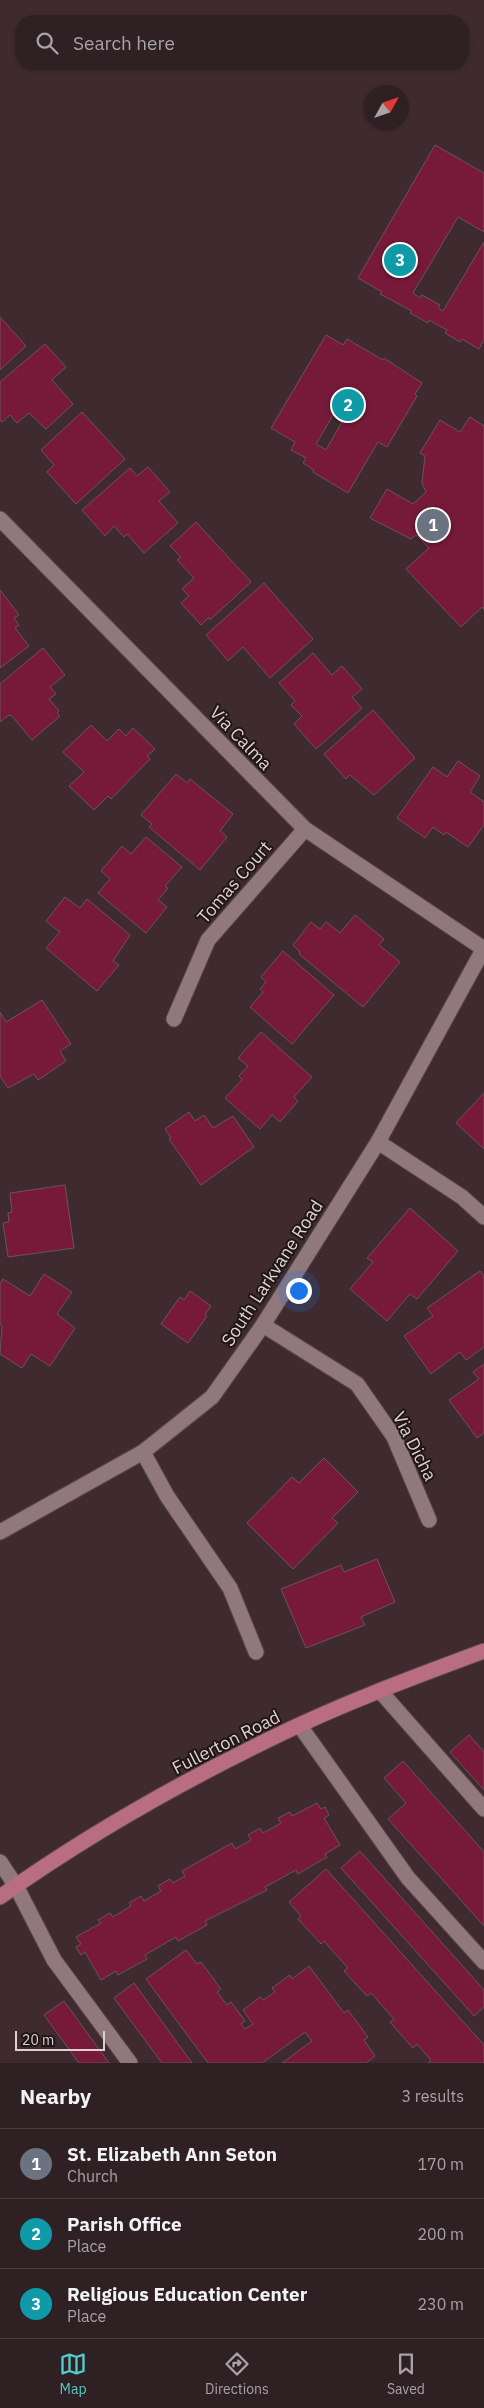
<!DOCTYPE html>
<style>
:root{--surface:#2f2023;--page:#3b2d30;--text:#f1f3f6;--muted:#a7a3a6;--line:#4a3e41;--accent:#52cdcd}
body{margin:0;font-family:"IBM Plex Sans",sans-serif;background:var(--page);color:var(--text)}
.compass{position:absolute;left:364px;top:85px;width:45px;height:45px;border-radius:50%;background:var(--surface);box-shadow:0 1px 4px #0004;rotate:50deg}
.scale{position:absolute;left:15px;bottom:12px;width:90px;box-sizing:border-box;padding-left:5px;border:2px solid #ddd0d2;border-top:0;font-size:14px;line-height:18px;white-space:nowrap;color:#ddd0d2;-webkit-text-stroke:4px #201618;paint-order:stroke}
.you{position:absolute;left:298px;top:1290px;width:18px;height:18px;margin:-12px;border:4px solid #fff;border-radius:50%;background:#1a73e8;box-shadow:0 0 0 8px #1a73e833}
.badge{display:grid;place-items:center;width:32px;height:32px;border-radius:50%;background:var(--accent);color:#fff;font-size:16px;font-weight:700}
.pin{position:absolute;translate:-50% -50%;border:2px solid #fff;box-shadow:0 1px 5px #0006}
.list{margin:0;padding:0;list-style:none}
h2{display:flex;justify-content:space-between;align-items:center;height:65px;margin:0;padding:0 20px;font-size:21px}
h2 small{font-size:16px;font-weight:400;color:var(--muted)}
.list li{display:grid;grid-template-columns:32px 1fr auto;gap:15px;align-items:center;box-sizing:border-box;height:70px;padding:0 20px;border-top:1px solid var(--line)}
.list b{display:block;font-size:19px;white-space:nowrap}
.list p{margin:0;font-size:16px;white-space:nowrap;color:var(--muted)}
.list em{font-size:16px;font-style:normal;color:var(--muted)}
.icon{flex:none;width:28px;height:28px;fill:none;stroke:currentColor;stroke-width:2;stroke-linecap:round;stroke-linejoin:round}
.map{position:relative;flex:none;width:484px;height:2063px;overflow:hidden}
.search{position:absolute;background:var(--surface);box-shadow:0 1px 4px #0004;left:15px;right:15px;top:15px;height:55px;display:flex;align-items:center;gap:12px;box-sizing:border-box;padding:0 18px;border-radius:20px;color:var(--muted);font-size:19px}
.sheet{height:275px;background:var(--surface)}
nav{display:flex;justify-content:space-around;align-items:center;box-sizing:border-box;height:70px;border-top:1px solid var(--line);background:var(--surface);font-size:14px;color:var(--muted)}
nav a{display:grid;justify-items:center;gap:2px}
nav .on{color:var(--accent)}
.map>svg:first-child{display:block}
.building{fill:#771a3a;stroke:#6a5358;fill-rule:evenodd}
.lines{fill:none;stroke-linecap:round;stroke-linejoin:round}
.lane-casing{stroke:#59484b;stroke-width:17}
.street-casing{stroke:#59484b;stroke-width:17}
.primary-casing{stroke:#59484b;stroke-width:17}
.lane{stroke:#90787d;stroke-width:15}
.street{stroke:#90787d;stroke-width:15}
.primary{stroke:#b96d81;stroke-width:15}
.labels{text-anchor:middle;dominant-baseline:central;stroke-width:4;stroke-linejoin:round;paint-order:stroke}
.street-label{font-size:18px;fill:#ddd0d2;stroke:#201618}
</style>
<div class="map">
<svg width="484" height="2063" viewBox="0 0 484 2063">
<rect width="100%" height="100%" fill="#3f2b2f"/>
<g class="building">
<path d="M435,145L484,173V232L458,217L413,293L420,298L422,295L440,305L438,308L443,311L484,242V340L479,349L462,339L460,342L445,333L447,330L429,320L428,323L410,313L412,311L380,294L382,292L358,278Z"/>
<path d="M0,317L26,346L0,370Z"/>
<path d="M326,335L343,345L347,339L383,360L384,358L422,383L415,394L417,396L387,447L378,442L348,493L313,472L314,470L303,463L306,458L291,450L295,442L271,428ZM333,415L343,420L326,450L316,444Z"/>
<path d="M45,344L66,367L52,380L73,404L46,429L29,413L17,423L10,415L2,422L0,420V382Z"/>
<path d="M82,412L125,459L76,504L47,472L54,465L41,450Z"/>
<path d="M470,417L484,426V610L482,607L461,627L406,569L429,548L416,535L411,539L370,518L387,489L413,504L426,492L422,483L425,456L420,453L440,420L460,432Z"/>
<path d="M148,467L170,492L159,501L178,523L144,553L127,534L124,537L114,526L105,536L82,510L130,468L137,476Z"/>
<path d="M196,522L251,582L210,620L209,617L201,625L181,603L189,596L182,589L194,578L177,560L181,557L170,546Z"/>
<path d="M264,583L313,639L270,678L243,647L228,661L206,635Z"/>
<path d="M0,590L19,615L14,618L19,625L15,628L29,646L0,668Z"/>
<path d="M43,648L65,675L50,687L56,694L49,699L59,711L57,713L60,716L32,740L12,716L9,715L0,722V684Z"/>
<path d="M313,653L332,675L342,666L362,689L352,697L362,708L316,749L294,724L302,716L291,705L295,701L279,683Z"/>
<path d="M373,710L415,758L374,795L350,775L346,779L324,754Z"/>
<path d="M91,725L107,741L119,729L126,736L133,728L155,749L147,756L150,759L111,799L108,796L94,810L69,786L84,772L63,752Z"/>
<path d="M458,761L480,776L470,792L484,802V825L468,847L446,832L444,835L433,827L425,838L397,818L433,767L447,777Z"/>
<path d="M176,774L187,783L190,779L233,814L220,831L227,837L200,870L149,827L152,824L141,815Z"/>
<path d="M146,837L182,867L165,886L168,888L158,900L167,907L146,933L98,893L110,879L101,871L122,846L131,854Z"/>
<path d="M65,897L80,908L87,899L130,935L113,961L119,965L97,991L46,948L60,932L46,921Z"/>
<path d="M355,915L384,939L379,945L400,962L363,1007L299,954L300,952L293,945L311,922L320,929L326,922L340,933Z"/>
<path d="M283,951L334,995L292,1044L250,1007L263,992L260,989L266,982L261,977Z"/>
<path d="M42,1000L71,1044L60,1051L66,1061L38,1080L34,1074L8,1088L0,1076V1012L6,1022Z"/>
<path d="M261,1032L312,1077L294,1097L298,1101L280,1122L272,1115L260,1129L225,1098L242,1080L239,1076L248,1066L238,1058Z"/>
<path d="M484,1093V1149L456,1123Z"/>
<path d="M189,1112L195,1121L204,1115L213,1128L233,1116L254,1147L201,1185L169,1139L171,1138L165,1129Z"/>
<path d="M65,1185L74,1248L8,1257L3,1223L9,1222L8,1213L12,1212L10,1193Z"/>
<path d="M410,1208L458,1251L417,1299L410,1294L387,1321L350,1289L373,1262L367,1258Z"/>
<path d="M480,1271L484,1276V1347L466,1360L460,1352L431,1374L404,1336L433,1316L427,1308Z"/>
<path d="M44,1274L72,1292L57,1314L75,1328L50,1366L31,1354L22,1368L0,1354L2,1326L0,1324V1284L3,1279L30,1296Z"/>
<path d="M190,1291L211,1306L205,1314L207,1316L188,1343L161,1324L180,1297L184,1300Z"/>
<path d="M484,1364V1433L477,1438L449,1400L479,1379L473,1372Z"/>
<path d="M324,1458L358,1492L332,1518L338,1523L293,1569L247,1523L292,1477L299,1483Z"/>
<path d="M377,1559L395,1602L361,1617L365,1625L306,1648L281,1589L341,1565L344,1572Z"/>
<path d="M469,1735L484,1752V1790L450,1752Z"/>
<path d="M403,1761L484,1852V1926L388,1819L406,1803L384,1778Z"/>
<path d="M317,1803L321,1809L325,1807L329,1815L324,1818L340,1845L325,1854L327,1857L298,1874L296,1870L265,1887L267,1890L205,1921L207,1925L178,1941L176,1937L145,1955L147,1959L118,1975L116,1971L101,1980L85,1952L81,1955L76,1947L81,1944L76,1937L101,1923L98,1920L110,1913L113,1917L131,1906L129,1903L141,1896L144,1901L161,1891L158,1886L170,1879L173,1883L185,1876L182,1871L232,1843L235,1849L251,1840L248,1835L260,1828L263,1833L281,1823L278,1818L290,1812L292,1816Z"/>
<path d="M360,1851L484,1990V2007L474,2016L341,1868Z"/>
<path d="M326,1869L484,2045V2063H428L431,2060L417,2044L413,2048L390,2022L394,2019L371,1993L367,1996L344,1971L348,1968L324,1941L321,1944L298,1919L301,1916L289,1902Z"/>
<path d="M186,1950L197,1964L201,1962L221,1989L217,1992L227,2005L231,2002L245,2021L241,2024L245,2029L253,2024L243,2010L260,1997L263,2000L275,1992L272,1988L290,1975L292,1979L309,1966L344,2013L348,2010L368,2037L364,2040L375,2056L366,2063H282L312,2041L305,2032L262,2063H208L146,1979Z"/>
<path d="M134,1983L192,2063H162L114,1998Z"/>
<path d="M64,2001L109,2063H79L44,2015Z"/>
</g>
<g class="lines">
<defs>
<g id="lane">
<path d="M378,1142L462,1197L484,1217"/>
<path d="M143,1452L167,1496L230,1588L256,1652"/>
<path d="M380,1691L484,1809"/>
<path d="M300,1726L408,1878L484,1962"/>
<path d="M16,1886L54,1960L130,2063"/>
</g>
<g id="street">
<path d="M0,519L305,829L484,949"/>
<path d="M174,1019L208,940L305,829"/>
<path d="M263,1325L357,1384L394,1437L429,1520"/>
<path d="M0,1532L143,1452L212,1397L263,1325L378,1142L484,948"/>
<path d="M0,1862L16,1886"/>
</g>
<path id="primary" d="M0,1897C86,1836 179,1783 274,1737C341,1704 414,1677 484,1651"/>
</defs>
<use href="#lane" class="lane-casing"/>
<use href="#street" class="street-casing"/>
<use href="#primary" class="primary-casing"/>
<use href="#lane" class="lane"/>
<use href="#street" class="street"/>
<use href="#primary" class="primary"/>
</g>
<g class="labels">
<g class="street-label">
<text transform="translate(241 738) rotate(46)">Via Calma</text>
<text transform="translate(234 882) rotate(-49)">Tomas Court</text>
<text transform="translate(272 1273) rotate(-57)">South Larkvane Road</text>
<text transform="translate(415 1446) rotate(63)">Via Dicha</text>
<text transform="translate(226 1742) rotate(-27)">Fullerton Road</text>
</g>
</g>
</svg>
<svg class="compass" viewBox="-18 -18 36 36"><path d="M0-13l5 13h-10z" fill="#e53935"/><path d="M0 13l5-13h-10z" fill="#a7a3a6"/></svg>
<div class="scale">20 m</div>
<div class="you"></div>
<div class="pin badge" style="left:433px;top:525px;background:#6b7280">1</div>
<div class="pin badge" style="left:348px;top:405px;background:#0f9aa8">2</div>
<div class="pin badge" style="left:400px;top:260px;background:#0f9aa8">3</div>
<div class="search"><svg class="icon" aria-label="search" viewBox="0 0 24 24"><circle cx="10" cy="10" r="6"/><path d="M15 15l6 6"/></svg>Search here</div>
</div>
<section class="sheet">
<h2>Nearby<small>3 results</small></h2>
<ul class="list">
<li><span class="badge" style="background:#6b7280">1</span><div><b>St. Elizabeth Ann Seton</b><p>Church</p></div><em>170 m</em></li>
<li><span class="badge" style="background:#0f9aa8">2</span><div><b>Parish Office</b><p>Place</p></div><em>200 m</em></li>
<li><span class="badge" style="background:#0f9aa8">3</span><div><b>Religious Education Center</b><p>Place</p></div><em>230 m</em></li>
</ul>
</section>
<nav>
<a class="on"><svg class="icon" aria-label="map" viewBox="0 0 24 24"><path d="M3 6l6-2 6 2 6-2v14l-6 2-6-2-6 2zM9 4v14M15 6v14"/></svg>Map</a>
<a><svg class="icon" aria-label="directions" viewBox="0 0 24 24"><path d="M12 3l9 9-9 9-9-9zM9 14v-3h6M13 9l2 2-2 2"/></svg>Directions</a>
<a><svg class="icon" aria-label="saved" viewBox="0 0 24 24"><path d="M7 4h10v16l-5-4-5 4z"/></svg>Saved</a>
</nav>
